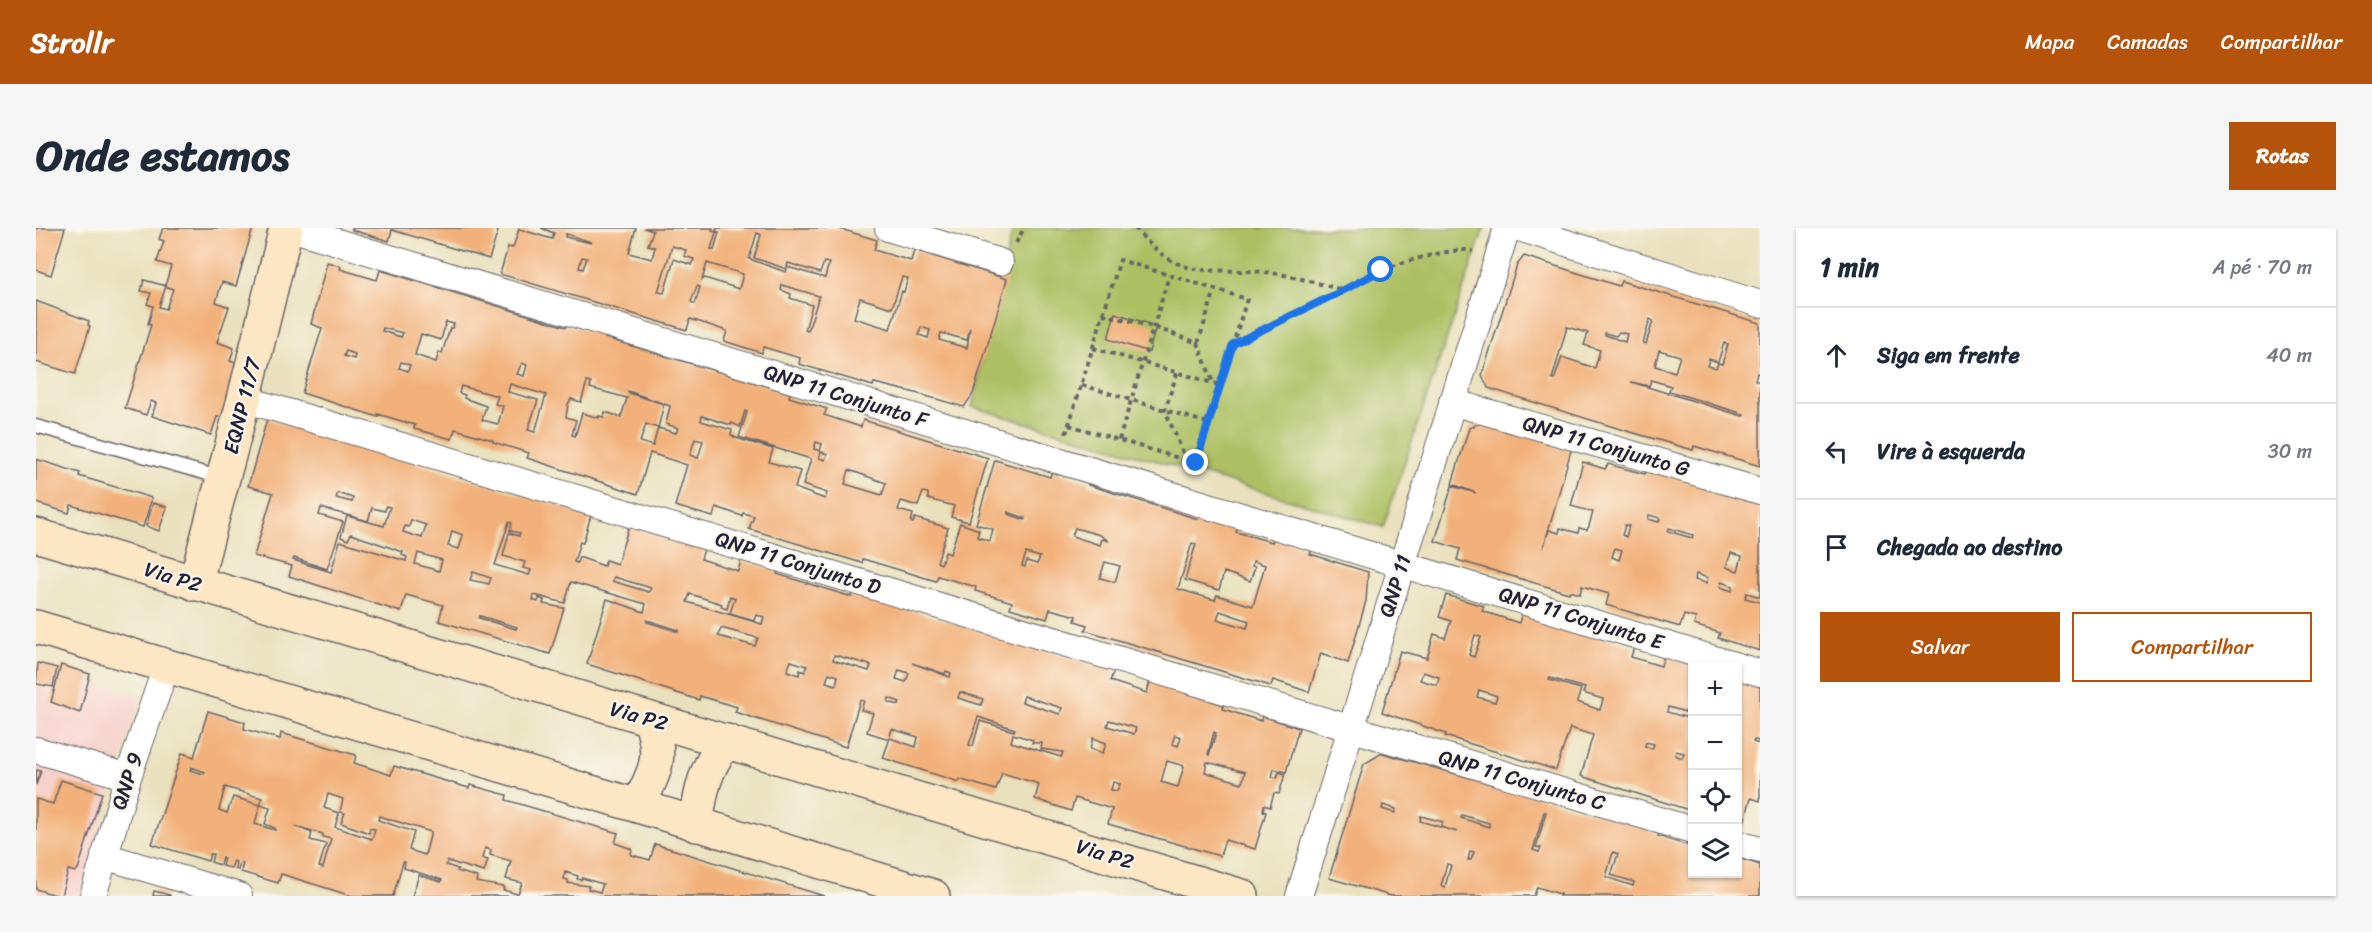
<!DOCTYPE html>
<html lang="pt">
<meta charset="utf-8">
<style>
:root{--surface:#fff;--page:#f6f6f7;--text:#1f2937;--muted:#747a83;--line:#e0e1e3;--accent:#b45309}
body{margin:0;font-family:Sriracha,sans-serif;background:var(--page);color:var(--text)}
.controls{position:absolute;right:18px;bottom:18px;display:grid;overflow:hidden;border-radius:0px;box-shadow:0 2px 4px #0004}
.controls button{width:54px;height:54px;display:grid;place-items:center;padding:0;border:0;border-bottom:2px solid var(--line);background:var(--surface);color:var(--text);font:30px sans-serif}
.stop{position:absolute;width:18px;height:18px;margin:-14px;border:4px solid #1a73e8;border-radius:50%;background:#fff}
.stop.end{background:#1a73e8;border-color:#fff;box-shadow:0 2px 6px #0008}
.list{margin:0;padding:0;list-style:none}
h2{display:flex;justify-content:space-between;align-items:center;height:78px;margin:0;padding:0 24px;font-size:26px}
h2 small{font-size:20px;font-weight:400;color:var(--muted)}
.list li{display:grid;grid-template-columns:39px 1fr auto;gap:18px;align-items:center;box-sizing:border-box;height:96px;padding:0 24px;border-top:2px solid var(--line)}
.list b{display:block;font-size:22px;white-space:nowrap}
.list em{font-size:20px;font-style:normal;color:var(--muted)}
.actions{display:flex;gap:12px;padding:18px 24px}
.actions a{flex:1;padding:14px 0;border:2px solid var(--accent);border-radius:0px;text-align:center;font-size:21px;color:var(--accent)}
.actions .main{background:var(--accent);color:#fff}
.icon{flex:none;width:33px;height:33px;fill:none;stroke:currentColor;stroke-width:2;stroke-linecap:round;stroke-linejoin:round}
.map{position:relative;flex:none;width:1724px;height:668px;overflow:hidden;border-radius:0px}
header{display:flex;align-items:center;gap:36px;box-sizing:border-box;height:84px;padding:0 30px;background:var(--accent);color:#fff}
header strong{font-size:28px}
nav{display:flex;gap:33px;margin-inline-start:auto;font-size:21px}
.intro{display:flex;align-items:center;justify-content:space-between;box-sizing:border-box;height:144px;padding:0 36px}
h1{margin:0;font-size:42px}
.button{padding:15px 27px;border-radius:0px;background:var(--accent);color:#fff;font-size:21px;font-weight:700}
main{display:flex;gap:36px;padding:0 36px}
aside{flex:1;background:var(--surface);border-radius:0px;box-shadow:0 2px 4px #0004}
.map>svg:first-child{display:block}
.built{fill:#f7d0cb}
.green{fill:#acbf62;stroke:#67704e;stroke-width:1.5}
.building{fill:#f2b17a;fill-rule:evenodd}
.lines{fill:none;stroke-linecap:round;stroke-linejoin:round}
.service-casing{stroke:#686568;stroke-width:15}
.minor-casing{stroke:#686568;stroke-width:28}
.secondary-casing{stroke:#686568;stroke-width:36}
.path{stroke:#686568;stroke-width:4;stroke-dasharray:4.5 4.5;stroke-linecap:butt}
.service{stroke:#fff;stroke-width:12}
.minor{stroke:#fff;stroke-width:26}
.secondary{stroke:#fce6c4;stroke-width:33}
.route{stroke:#1a73e8;stroke-width:8}
.labels{text-anchor:middle;dominant-baseline:central;stroke-width:4.5;stroke-linejoin:round;paint-order:stroke}
.street-label{font-size:21px;fill:#22223b;stroke:#fbf7ec}
</style>
<header>
<strong>Strollr</strong>
<nav><a>Mapa</a><a>Camadas</a><a>Compartilhar</a></nav>
</header>
<div class="intro"><h1>Onde estamos</h1><a class="button">Rotas</a></div>
<main>
<div class="map">
<svg width="1724" height="668" viewBox="0 0 1724 668">
<rect width="100%" height="100%" fill="#fbf7ec"/>
<filter id="ink" filterUnits="userSpaceOnUse"><feTurbulence type="fractalNoise" baseFrequency=".0167" numOctaves="2"/><feDisplacementMap in="SourceGraphic" scale="12" xChannelSelector="R" yChannelSelector="G"/><feConvolveMatrix kernelMatrix="1 2 1 2 8 2 1 2 1" color-interpolation-filters="sRGB"/></filter>
<filter id="wash" filterUnits="userSpaceOnUse"><feTurbulence type="fractalNoise" baseFrequency=".008" numOctaves="4" result="noise"/><feDisplacementMap in="SourceGraphic" scale="24" xChannelSelector="R" yChannelSelector="G"/><feGaussianBlur stdDeviation="1.35" result="paint"/><feColorMatrix in="noise" values="0 0 0 0 0 0 0 0 0 0 0 0 0 0 0 0 0 1.4 0 .05"/><feComposite in="paint" operator="in"/></filter>
<g filter="url(#wash)">
<rect width="100%" height="100%" fill="#e9e1bd"/>
<path class="built" d="M0,434L104,469L43,668H0Z"/>
<path class="green" d="M977,0H1448L1347,299L936,179Z"/>
<g id="blocks">
<g class="building">
<path d="M0,0H29L15,47L0,42Z"/>
<path d="M127,0H217L200,58L186,54L180,74L193,79L181,114L198,120L194,133L200,135L186,189H181L175,207L116,188L120,175L115,173L110,187L89,180L115,97L112,96L117,78L111,76L115,65L105,63L108,52L130,58L123,79L130,81L137,61L129,58L135,38L121,34L128,13L123,11Z"/>
<path d="M316,0H463L453,31L356,2L353,13L316,2Z"/>
<path d="M505,0H600L593,25L616,31L619,19L612,17L617,3L608,0H677L676,3L680,4L675,21L678,22L683,4H680L681,0H801L841,12L838,22L875,33L878,22L971,51L937,166L928,179L876,164L838,155L837,158L763,136L764,130L727,119L726,125L688,113L691,103L664,94L654,91L651,102L464,46L472,19L477,20L483,1L516,11L518,5ZM721,5L725,7L718,30L751,41L750,44L713,31ZM530,6L555,14V15L529,9ZM636,18L650,22L648,28L658,31L656,37L638,31L628,65L622,64ZM546,29L551,30L547,41L543,40ZM788,34L793,35L789,50L751,39L752,35L784,45ZM671,35L707,46L703,61L669,50L666,52ZM866,49L872,50L868,64L866,63L854,101L818,90L824,70L856,80ZM746,57L783,68L772,103L769,102L776,77L754,70L755,66L745,62ZM661,58L664,59L659,76L655,74ZM885,99L894,102L892,110L883,107ZM934,100L931,120L903,112L905,105L931,112Z"/>
<path d="M1488,28L1583,58L1585,53L1724,95V146L1721,145L1719,152L1724,154V238L1658,218L1657,222L1581,200L1452,160L1446,147L1481,37ZM1614,91L1617,93L1610,116L1607,115ZM1531,99L1552,105L1548,117L1564,122L1559,140L1526,129L1518,152L1516,151ZM1583,104L1591,106L1589,114L1569,107V105L1580,108ZM1688,115L1692,116L1686,136L1682,135L1680,140L1671,138L1673,131L1682,134ZM1623,122L1644,128L1639,144L1619,138ZM1615,152L1635,158L1633,163L1708,186L1707,188L1595,154L1613,158Z"/>
<path d="M291,34L305,38L304,41L341,52L344,42L530,99L531,96L569,108V110L754,165L753,169L791,181L788,187L825,199L827,192L952,230L933,294L915,289L918,278L892,271V265L887,264L882,278L865,273L862,282L877,286L875,294L877,295L879,290L912,300L901,334L905,336L909,324L914,326L924,295L943,302L941,309L954,313L957,301L940,296L959,232L1014,249L1016,243L1052,254V257L1162,291L1164,287L1202,298L1200,304L1236,314L1238,310L1276,321L1274,326L1332,344L1330,373L1312,435L1285,425L1273,464L1237,452L1235,458L1049,402L1051,397L1039,393L1040,388L1014,381L1011,391L974,380L976,374L939,363L940,359L902,348L900,353L827,331L826,335L713,301L718,288L707,285L706,288L680,279L677,289L639,278L651,237L614,225L602,266L491,230L493,225L457,214V212L419,201L416,211L378,201L379,197L342,186V189L266,165L286,100L275,96ZM410,94L418,96L416,100H414L406,125L403,124L400,134L379,127L385,106L405,112ZM347,100L367,105L365,109L346,103ZM310,123L319,126L318,131L308,128ZM365,134L374,137L372,143L363,140ZM486,135L491,137L488,148L481,146ZM551,154L555,155L554,160L591,170L585,189L569,184L568,189L563,188V190L546,185L539,208L536,207L540,192L530,189L532,176L535,171L545,174ZM474,156L510,167L499,204L492,202L502,172L472,164ZM425,158L462,168L459,176L467,178L462,196L446,192L450,178L428,170L429,167L423,165ZM592,163L634,178L630,196L642,200L640,205L622,200L617,218L604,214L610,196L622,200L628,176L592,165ZM709,183L711,184L703,209L775,231L767,257L791,265L789,271L759,260L764,243L733,234L737,221L700,210L695,207L696,202L665,193L666,188L695,197L696,195L704,199ZM659,211L667,213L662,230L654,227ZM780,214L786,216L784,223L778,221ZM785,224L791,226L789,232L783,230ZM813,242L850,255L846,267L809,256ZM972,284L989,290V292L972,286ZM1039,300L1064,307L1073,313L1066,311L1064,317L1036,308ZM1156,315L1160,316L1149,352L1183,362L1188,344L1214,353L1219,339L1216,338L1217,333L1229,337L1217,378L1181,367L1179,372L1142,361ZM990,325L1004,329L1001,336L991,333L989,339L986,338ZM1069,334L1084,338L1079,354L1064,350ZM1184,383L1213,393L1211,400L1181,391Z"/>
<path d="M0,73L53,93L52,97L54,98L39,146L0,134Z"/>
<path d="M1079,85L1120,98L1113,124L1072,111Z"/>
<path d="M231,191L555,287L547,315L544,314L538,334L541,335L543,329L568,338L570,332L581,336L593,298L668,321L665,331L702,343L705,332L742,343L741,346L816,369L817,365L1078,443L1074,453L1111,465L1114,453L1188,477L1187,481L1225,493L1226,488L1263,500L1250,544L1238,541L1236,549L1241,550L1243,544L1249,546L1243,566L1238,565L1234,579L1228,577L1227,583L1230,584L1219,621L1189,612L1184,628L1072,596L1076,581L1039,570L1035,583L999,571L1003,556L966,545L960,562L923,551V554L847,530L854,510L880,519L882,509L856,501L853,511L831,504L837,485L825,482L828,473L824,472L810,519L699,484L701,479L664,468L663,472L551,436L571,371L608,384L610,376L535,354L529,375L498,367L497,372L502,374L503,370L508,372L507,376L528,380L514,426L403,393L407,377L370,367L365,384L253,348L256,338L218,328L237,265L212,258ZM302,265L317,270L316,274L300,270ZM350,278L354,279L348,298L311,288L305,309L312,312L315,306L367,324L366,327L371,329L370,333L304,313L295,344L257,332L258,330L291,341L307,294L283,287L285,280L332,293L336,280L349,283ZM375,292L390,297L386,310L367,304L369,298L373,299ZM473,294L476,295L474,303L484,305L483,308L473,305L467,328L489,334L487,340L495,342L493,347L459,337ZM416,303L427,307L423,321L412,318ZM382,325L406,332L403,343L379,336ZM437,344L455,350L453,356L434,352ZM578,349L615,360L613,364L576,353ZM654,366L686,376L685,379L691,381L694,368L699,370L694,385L718,392L720,387L728,389L726,396L651,374ZM444,388L481,399L480,401L443,390ZM611,392L643,402V404L611,394ZM685,400L722,410L719,418L682,408ZM798,427L835,437L833,443L797,432ZM755,433L771,438L769,444L764,442L763,447L751,443ZM876,435L909,446L910,443L915,445L914,449ZM863,442L873,445L870,454L860,451ZM793,445L802,448L800,457L790,454ZM924,464L947,471L945,477L922,470ZM988,468L1026,480L1024,486L986,474ZM853,470L864,474L863,477L852,474ZM942,489L979,501L978,503L944,493L937,518L933,517ZM1073,492L1100,500L1098,506L1071,498ZM1178,504L1180,505L1173,527L1172,526ZM977,506L997,512L996,515H1006L1005,521L1027,524L1025,529L975,514ZM1139,507L1145,509L1142,518L1136,516ZM1057,510L1070,515L1067,525L1054,521ZM1131,533L1148,538L1142,559L1125,554ZM1171,534L1209,544L1206,555L1169,544ZM1077,554L1084,556L1081,563L1075,562Z"/>
<path d="M1446,194L1536,219L1507,321L1513,302L1523,305L1524,300L1542,305L1543,300L1551,302L1553,298L1557,284L1535,278L1547,234L1569,241L1572,236L1609,246L1611,241L1724,275V369L1711,365L1709,370L1724,374V423L1682,410L1684,405L1658,397L1660,390L1648,387L1644,399L1570,377L1573,366L1546,358L1544,366L1534,363L1533,365L1421,332L1424,321L1399,313L1416,258L1440,265L1416,256L1433,200ZM1613,287L1624,290L1623,294L1612,291ZM1589,297L1593,298L1590,309L1586,307ZM1633,300L1657,307L1656,310L1632,303ZM1579,320L1586,322L1583,332L1576,329ZM1695,325L1706,328L1702,343L1690,339ZM1660,346L1672,350L1670,355L1659,352ZM1685,354L1697,358L1696,363L1684,359Z"/>
<path d="M0,231L44,245L43,248L116,270L107,299L35,277L33,285L0,275Z"/>
<path d="M117,275L131,279L123,303L110,298Z"/>
<path d="M1410,367L1448,378L1446,383L1483,395L1486,385L1598,419L1595,429L1625,438L1628,428L1662,438H1656V486L1632,479L1631,484L1656,491V583L1545,548L1557,507L1534,500L1520,542L1409,508L1410,506L1346,484L1364,423L1391,430L1398,406L1409,410L1415,393L1403,389ZM1439,407L1445,409L1438,429L1433,427ZM1387,444L1403,449L1401,457L1384,452ZM1514,450L1549,460L1547,465L1567,471L1564,482L1541,474L1545,461L1513,452ZM1443,462L1461,468L1459,474L1441,469ZM1610,514L1618,516L1616,521L1609,518ZM1640,523L1648,525L1646,530L1639,527Z"/>
<path d="M2,435L21,440L17,459L0,456Z"/>
<path d="M25,437L54,446L44,485L15,474Z"/>
<path d="M1702,450L1724,456V513L1718,512L1717,514L1724,516V573L1715,570L1707,598L1702,596Z"/>
<path d="M172,483L209,494L208,501L244,511L245,505L320,527L318,535L355,547L358,538L433,560L434,557L471,567L470,572L582,605L579,615L596,621L595,626L596,627L614,632L619,616L788,668H376L383,647L405,654L406,652L368,640L369,634H367L357,668H316L245,646L242,655L205,644L207,635H204L202,642L199,641L200,634L198,633L195,640L186,638L188,630L186,629L184,637L175,634L177,626H174L172,633L116,616L146,525L158,529ZM155,539L169,544L168,546L154,542ZM189,559L226,570L224,577L234,580L229,596L239,600V602L219,596L224,577L197,569L191,585L183,582ZM292,566L307,571L304,584L309,585L305,595L333,605L334,600L339,601L336,611L299,599L303,585L288,580ZM343,588L395,604L389,627L373,622L378,604L342,592ZM259,598L287,606V609L295,611L287,640L283,639L290,616L274,612L276,605ZM449,620L455,622L454,627L475,633L470,651L486,655L482,666L467,662L468,659L440,654L441,649L421,643L422,641L410,637L411,633L448,644L452,632L446,630ZM529,644L542,648L541,651L545,652L546,650L567,656L564,664L552,661L553,658L532,655V652L528,651Z"/>
<path d="M1346,525L1587,593L1623,606L1622,608L1656,619V646H1702V630L1724,637V668H1523L1524,666L1501,659L1498,668H1355L1293,650L1328,536ZM1347,577L1360,581L1359,585L1346,581ZM1508,584H1510L1500,619L1505,620L1503,624L1497,622ZM1426,587L1453,595V599L1425,590ZM1385,588L1407,594L1405,599L1421,604L1384,593ZM1434,623L1438,624L1435,632H1432ZM1577,624L1582,626L1575,647L1598,654L1597,658L1570,649ZM1411,636L1415,637L1409,659L1405,658Z"/>
<path d="M0,542L5,543L0,557Z"/>
<path d="M25,552L66,565L42,641L39,644L32,642L25,668H22L0,661V571L17,576Z"/>
<path d="M118,663L134,667V668H117Z"/>
</g>
</g>
</g>
<g filter="url(#ink)">
<use href="#blocks" fill-opacity="0" stroke="#686568" stroke-width="1.5"/>
<g class="lines">
<defs>
<path id="service" d="M0,198L186,250"/>
<g id="minor">
<path d="M255,0L1724,445"/>
<path d="M852,0L964,34"/>
<path d="M1483,0L1724,76"/>
<path d="M208,171L1656,602"/>
<path d="M1416,174L1724,263"/>
<path d="M0,522L92,549"/>
<path d="M1702,616L1724,622"/>
<path d="M68,628L203,668"/>
<path d="M57,668L92,549L130,439"/>
<path d="M1263,668L1471,0"/>
</g>
<g id="secondary">
<path d="M0,307L1206,668"/>
<path d="M159,356L208,171L250,0"/>
<path d="M0,399L602,578L897,668"/>
<path d="M602,578C619,543 628,530 614,492"/>
<path d="M660,597C664,565 669,538 691,513"/>
</g>
</defs>
<use href="#service" class="service-casing"/>
<use href="#minor" class="minor-casing"/>
<use href="#secondary" class="secondary-casing"/>
<g class="path">
<path d="M1099,0C1145,54 1166,39 1227,44C1254,46 1282,56 1308,62C1320,56 1332,47 1345,42C1363,35 1421,18 1437,23"/>
<path d="M980,15L988,0"/>
<path d="M1067,86L1118,99L1162,115L1177,155"/>
<path d="M1162,115L1179,62"/>
<path d="M1057,120L1184,157"/>
<path d="M1141,145L1129,182L1150,232"/>
<path d="M1046,157L1172,195"/>
<path d="M1033,197L1159,235"/>
<path d="M1030,206L1084,32L1211,71L1197,116"/>
<path d="M1083,212L1133,48"/>
<path d="M1157,244L1197,116L1307,63"/>
</g>
<use href="#service" class="service"/>
<use href="#minor" class="minor"/>
<use href="#secondary" class="secondary"/>
</g>
</g>
<g class="lines" filter="url(#ink)">
<path class="route" d="M1160,235L1197,116L1308,62L1345,42"/>
</g>
<g class="labels">
<g class="street-label">
<text transform="translate(810 168) rotate(17)">QNP 11 Conjunto F</text>
<text transform="translate(206 178) rotate(-76)">EQNP 11/7</text>
<text transform="translate(1570 218) rotate(16)">QNP 11 Conjunto G</text>
<text transform="translate(762 335) rotate(17)">QNP 11 Conjunto D</text>
<text transform="translate(137 349) rotate(17)">Via P2</text>
<text transform="translate(1359 358) rotate(-73)">QNP 11</text>
<text transform="translate(1545 390) rotate(17)">QNP 11 Conjunto E</text>
<text transform="translate(603 488) rotate(16)">Via P2</text>
<text transform="translate(1486 552) rotate(16)">QNP 11 Conjunto C</text>
<text transform="translate(91 553) rotate(-72)">QNP 9</text>
<text transform="translate(1069 626) rotate(17)">Via P2</text>
</g>
</g>
</svg>
<div class="controls">
<button>+</button>
<button>−</button>
<button><svg class="icon" aria-label="locate" viewBox="0 0 24 24"><circle cx="12" cy="12" r="6"/><path d="M12 2v4M12 18v4M2 12h4M18 12h4"/></svg></button>
<button><svg class="icon" aria-label="layers" viewBox="0 0 24 24"><path d="M12 4l9 5-9 5-9-5zM3 14l9 5 9-5"/></svg></button>
</div>
<div class="stop" style="left:1345px;top:42px"></div>
<div class="stop end" style="left:1160px;top:235px"></div>
</div>
<aside>
<h2>1 min<small>A pé · 70 m</small></h2>
<ul class="list">
<li><svg class="icon" aria-label="ahead" viewBox="0 0 24 24"><path d="M12 20V5M6 11l6-6 6 6"/></svg><div><b>Siga em frente</b></div><em>40 m</em></li>
<li><svg class="icon" aria-label="left" viewBox="0 0 24 24"><path d="M17 20v-9H6M10 6l-5 5 5 5"/></svg><div><b>Vire à esquerda</b></div><em>30 m</em></li>
<li><svg class="icon" aria-label="arrive" viewBox="0 0 24 24"><path d="M6 21V4h12l-3 4 3 4H6"/></svg><div><b>Chegada ao destino</b></div></li>
</ul>
<div class="actions"><a class="main">Salvar</a><a>Compartilhar</a></div>
</aside>
</main>
